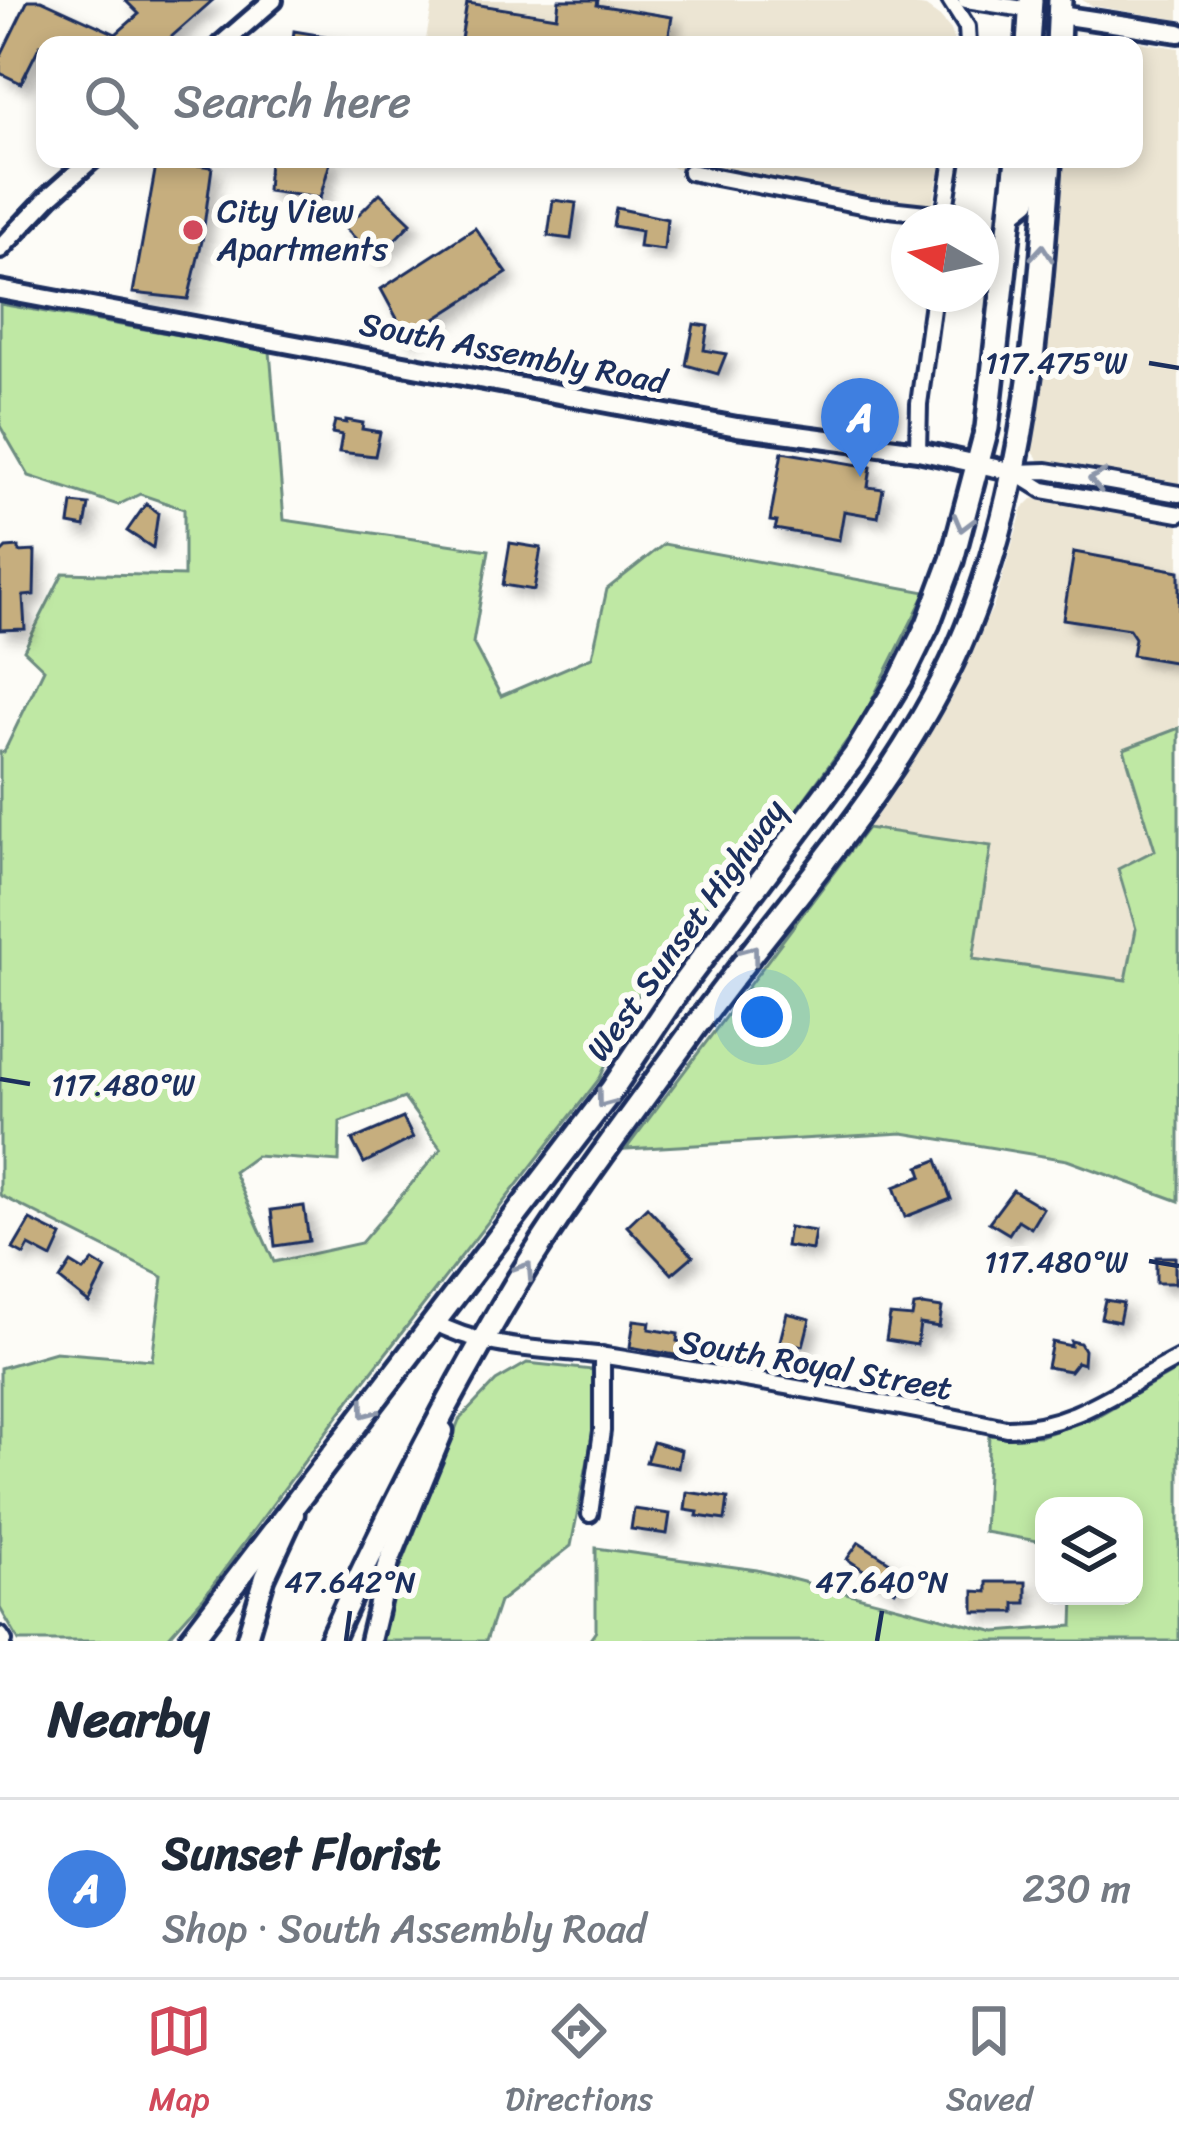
<!DOCTYPE html>
<meta charset="utf-8">
<style>
:root{--surface:#fff;--page:#f2f2f3;--text:#1f2937;--muted:#747a83;--line:#e0e1e3;--accent:#d1495b}
body{margin:0;font-family:Sriracha,sans-serif;background:var(--page);color:var(--text)}
.controls{position:absolute;right:36px;bottom:36px;display:grid;overflow:hidden;border-radius:24px;box-shadow:0 6px 18px #0003}
.controls button{width:108px;height:108px;display:grid;place-items:center;padding:0;border:0;border-bottom:3px solid var(--line);background:var(--surface);color:var(--text);font:60px sans-serif}
.compass{position:absolute;left:891px;top:204px;width:108px;height:108px;border-radius:50%;background:var(--surface);box-shadow:0 6px 18px #0003;rotate:279deg}
.you{position:absolute;left:762px;top:1017px;width:42px;height:42px;margin:-30px;border:9px solid #fff;border-radius:50%;background:#1a73e8;box-shadow:0 0 0 18px #1a73e833}
.badge{display:grid;place-items:center;width:78px;height:78px;border-radius:50%;background:var(--accent);color:#fff;font-size:39px;font-weight:700}
.pin{position:absolute;translate:-50% -99px;filter:drop-shadow(0 3px 6px #0008)}
.pin::after{content:'';position:absolute;top:63px;width:42px;height:36px;background:inherit;clip-path:polygon(0 0,100% 0,50% 100%)}
.list{margin:0;padding:0;list-style:none}
h2{display:flex;justify-content:space-between;align-items:center;height:156px;margin:0;padding:0 48px;font-size:51px}
h2 small{font-size:39px;font-weight:400;color:var(--muted)}
.list li{display:grid;grid-template-columns:78px 1fr auto;gap:36px;align-items:center;box-sizing:border-box;height:180px;padding:0 48px;border-top:3px solid var(--line)}
.list b{display:block;font-size:45px;white-space:nowrap}
.list p{margin:0;font-size:39px;white-space:nowrap;color:var(--muted)}
.list em{font-size:39px;font-style:normal;color:var(--muted)}
.icon{flex:none;width:66px;height:66px;fill:none;stroke:currentColor;stroke-width:2;stroke-linecap:round;stroke-linejoin:round}
.map{position:relative;flex:none;width:1179px;height:1641px;overflow:hidden}
.search{position:absolute;background:var(--surface);box-shadow:0 6px 18px #0003;left:36px;right:36px;top:36px;height:132px;display:flex;align-items:center;gap:30px;box-sizing:border-box;padding:0 42px;border-radius:24px;color:var(--muted);font-size:45px}
.sheet{height:336px;background:var(--surface)}
nav{display:flex;justify-content:space-around;align-items:center;box-sizing:border-box;height:168px;border-top:3px solid var(--line);background:var(--surface);font-size:33px;color:var(--muted)}
nav a{display:grid;justify-items:center;gap:6px}
nav .on{color:var(--accent)}
.map>svg:first-child{display:block}
.built{fill:#ece5d3}
.green{fill:#bfe8a4;stroke:#6d8c81;stroke-width:3;fill-rule:evenodd}
.building{fill:#c6ae7e;stroke:#1b2f5e;stroke-width:3;filter:url(#shadow)}
.lines{fill:none;stroke-linecap:round;stroke-linejoin:round}
.minor-casing{stroke:#1b2f5e;stroke-width:22}
.tertiary-casing{stroke:#1b2f5e;stroke-width:26}
.secondary-casing{stroke:#1b2f5e;stroke-width:27}
.primary-casing{stroke:#1b2f5e;stroke-width:30}
.minor{stroke:#fdfcf7;stroke-width:14}
.tertiary{stroke:#fdfcf7;stroke-width:16}
.secondary{stroke:#fdfcf7;stroke-width:18}
.primary{stroke:#fdfcf7;stroke-width:21}
.oneway{stroke:#8c96aa}
.ticks{fill:none;stroke:#1b2f5e;stroke-width:4.5}
.poi-dot{fill:#d1495b;stroke:#fdfcf7;stroke-width:4.5}
.labels{text-anchor:middle;dominant-baseline:central;stroke-width:12;stroke-linejoin:round;paint-order:stroke}
.poi-label{font-size:33px;fill:#1b2f5e;stroke:#fdfcf7;text-anchor:start}
.street-label{font-size:33px;fill:#1b2f5e;stroke:#fdfcf7}
.ticks-label{font-size:30px;text-anchor:middle;fill:#1b2f5e;stroke:#fdfcf7;stroke-width:12;stroke-linejoin:round;paint-order:stroke}
</style>
<div class="map">
<svg width="1179" height="1641" viewBox="0 0 1179 1641">
<defs>
<filter id="shadow"><feDropShadow dx="8" dy="8" stdDeviation="6" flood-color="#0004"/></filter>
</defs>
<rect width="100%" height="100%" fill="#fdfcf7"/>
<filter id="ink" filterUnits="userSpaceOnUse"><feTurbulence type="fractalNoise" baseFrequency=".00833" numOctaves="2"/><feDisplacementMap in="SourceGraphic" scale="24" xChannelSelector="R" yChannelSelector="G"/><feConvolveMatrix kernelMatrix="1 2 1 2 8 2 1 2 1" color-interpolation-filters="sRGB"/></filter>
<g filter="url(#ink)">
<g class="built">
<path d="M433,0H887L926,7L940,17L951,30L956,45H425Z"/>
<path d="M1082,0H1179V20L1093,6Z"/>
<path d="M1109,37L1179,48V488L1052,465L1040,461L1032,451L1063,159H1134V45H1090Z"/>
<path d="M656,159H942L933,204L926,207L815,194L774,181L674,168Z"/>
<path d="M1042,497L1179,522V728L1125,750L1155,851L1118,869L1136,929L1127,981L973,959L991,847L867,828L945,702L994,605L1023,508L1032,499Z"/>
</g>
<g class="green">
<path d="M0,304L270,351L284,520L489,550L473,643L501,696L592,657L607,589L664,544L926,592L862,720L781,831L685,928L636,998L600,1078L355,1393L204,1597L165,1641H19L0,1608V1368L55,1352L152,1360L163,1277L0,1195V752H4L44,669L24,650L63,573L184,576V509L140,494L118,505L29,476L0,426ZM404,1098L441,1149L361,1243L274,1262L234,1172L256,1156L339,1162L340,1122Z"/>
<path d="M1179,728V1201L1067,1160L903,1133L626,1149L867,828L991,846L973,959L1126,980L1136,929L1118,869L1155,850L1124,749Z"/>
<path d="M527,1363L593,1370L594,1429L571,1546L499,1602L486,1641H381L390,1594L459,1420L496,1381Z"/>
<path d="M1179,1369V1641H589L596,1631V1548L757,1570L996,1632L1073,1626L1074,1596H1134V1506H1044V1542L984,1532L989,1435L1041,1436L1094,1418Z"/>
</g>
<g class="building">
<path d="M28,0H41L116,34L139,14L125,0H213L162,45H40L21,83L0,73V57Z"/>
<path d="M559,0H598L597,5L672,17L667,45H498L461,39L467,3L557,17Z"/>
<path d="M294,31L336,38L335,45H292Z"/>
<path d="M269,159H331L320,198L267,191Z"/>
<path d="M157,160L212,167L202,241L188,299L133,293Z"/>
<path d="M380,193L411,223L376,259L345,228Z"/>
<path d="M553,200L576,203L571,239L548,236Z"/>
<path d="M616,208L667,219L664,250L639,247L641,231L613,226Z"/>
<path d="M475,228L507,273L407,337L381,289Z"/>
<path d="M694,324L708,326L704,350L726,354L718,374L686,365Z"/>
<path d="M346,420L363,423L362,429L380,432L375,456L339,452L342,435L332,433L335,421L346,423Z"/>
<path d="M782,452L871,467L868,487L883,489L878,517L844,511L839,540L775,529L777,522L770,521Z"/>
<path d="M72,503L89,505L85,527L69,524Z"/>
<path d="M146,504L158,513L153,548L127,531Z"/>
<path d="M510,543L541,548L534,590L503,585Z"/>
<path d="M19,547V552L35,551L34,595L23,596L25,629L0,630V554L6,548Z"/>
<path d="M1074,552L1179,571V663L1132,655L1135,638L1129,629L1063,619Z"/>
<path d="M403,1118L413,1138L364,1163L352,1140Z"/>
<path d="M937,1160L951,1199L905,1217L894,1187L922,1176L919,1167Z"/>
<path d="M1013,1190L1043,1208L1031,1228L1018,1220L1009,1234L989,1222Z"/>
<path d="M304,1206L309,1241L275,1246L271,1210Z"/>
<path d="M647,1207L693,1256L672,1274L627,1226Z"/>
<path d="M30,1220L62,1236L52,1258L29,1246L24,1255L13,1249Z"/>
<path d="M789,1227L815,1231L812,1250L786,1246Z"/>
<rect x="1156" y="1257" width="19" height="26"/>
<path d="M93,1261L106,1269L89,1303L60,1280L71,1263L84,1271Z"/>
<path d="M1105,1300L1123,1303L1119,1322L1101,1318Z"/>
<path d="M922,1305L942,1308L939,1327L920,1324L917,1345L886,1340L890,1315L912,1317L914,1306Z"/>
<path d="M787,1313L810,1319L803,1346L780,1341Z"/>
<path d="M634,1320L650,1322L649,1329L678,1334L677,1341L744,1355L742,1367L630,1347Z"/>
<path d="M1071,1341L1080,1343L1084,1350L1083,1364L1077,1362L1070,1371L1047,1367L1052,1342L1071,1346Z"/>
<path d="M653,1442L681,1450L678,1468L646,1462Z"/>
<path d="M687,1492L728,1498L725,1520L697,1516L698,1512L685,1510Z"/>
<path d="M634,1509L670,1514L667,1534L631,1529Z"/>
<path d="M859,1542L907,1573L895,1591L847,1559Z"/>
<path d="M987,1582H1026V1603H1015V1612H974V1591L987,1592Z"/>
</g>
<g class="lines">
<defs>
<g id="minor">
<path d="M950,0L967,27L968,45"/>
<path d="M966,0L1031,10"/>
<path d="M690,172L871,207L944,215"/>
<path d="M943,222L953,159"/>
<path d="M918,451L919,404L934,294"/>
<path d="M1014,472L1043,490L1179,514"/>
<path d="M1014,472L1047,471L1179,494"/>
<path d="M432,1321C488,1353 557,1348 619,1358C749,1379 877,1401 1006,1428C1073,1429 1122,1387 1179,1358"/>
<path d="M590,1514L602,1431V1355"/>
<path d="M0,1635L4,1641"/>
</g>
<g id="tertiary">
<path d="M1060,15L1179,33"/>
<path d="M221,45L273,0"/>
<path d="M0,249L50,196L92,159"/>
<path d="M0,290L737,427L918,451L1014,472"/>
</g>
<g id="secondary">
<path d="M246,1641L265,1577L294,1514"/>
<path d="M370,1641L389,1562L443,1431"/>
</g>
<g id="primary">
<path d="M1028,45L1031,0"/>
<path d="M1058,45L1060,0"/>
<path d="M1012,211L1026,200L1036,159"/>
<path d="M190,1641L611,1091L679,989L855,755L901,679L928,624L952,560L987,428L1017,159"/>
<path d="M330,1641C385,1520 446,1401 514,1287C567,1199 630,1117 690,1034C781,908 895,791 959,647C1026,494 1038,323 1050,159"/>
</g>
</defs>
<use href="#minor" class="minor-casing"/>
<use href="#tertiary" class="tertiary-casing"/>
<use href="#secondary" class="secondary-casing"/>
<use href="#primary" class="primary-casing"/>
<use href="#minor" class="minor"/>
<use href="#tertiary" class="tertiary"/>
<use href="#secondary" class="secondary"/>
<use href="#primary" class="primary"/>
</g>
<defs><path id="oneway-chevron" d="M-2-3.5L2.5 0L-2 3.5" fill="none" stroke-width="1.6" stroke-linecap="round" stroke-linejoin="round" transform="scale(3)"/></defs>
<g class="oneway">
<use href="#oneway-chevron" transform="translate(1042 253) rotate(-85)"/>
<use href="#oneway-chevron" transform="translate(1097 480) rotate(-170)"/>
<use href="#oneway-chevron" transform="translate(963 523) rotate(105)"/>
<use href="#oneway-chevron" transform="translate(751 953) rotate(-53)"/>
<use href="#oneway-chevron" transform="translate(604 1100) rotate(127)"/>
<use href="#oneway-chevron" transform="translate(525 1270) rotate(-57)"/>
<use href="#oneway-chevron" transform="translate(367 1410) rotate(127)"/>
</g>
</g>
<path class="ticks" d="M1149,363L1179,368M0,1079L30,1084M1149,1261L1179,1266M346,1641L350,1611M877,1641L882,1611"/>
<circle class="poi-dot" cx="193" cy="230" r="12"/>
<g class="labels">
<g class="poi-label">
<text x="217" y="211">City View<tspan x="217" dy="38">Apartments</tspan></text>
</g>
<g class="street-label">
<text transform="translate(513 353) rotate(11)">South Assembly Road</text>
<text transform="translate(686 930) rotate(-54)">West Sunset Highway</text>
<text transform="translate(816 1365) rotate(10)">South Royal Street</text>
</g>
</g>
<g class="ticks-label">
<text x="1056" y="373">117.475°W</text>
<text x="123" y="1095">117.480°W</text>
<text x="1056" y="1272">117.480°W</text>
<text x="350" y="1592">47.642°N</text>
<text x="882" y="1592">47.640°N</text>
</g>
</svg>
<div class="controls">
<button><svg class="icon" aria-label="layers" viewBox="0 0 24 24"><path d="M12 4l9 5-9 5-9-5zM3 14l9 5 9-5"/></svg></button>
</div>
<svg class="compass" viewBox="-18 -18 36 36"><path d="M0-13l5 13h-10z" fill="#e53935"/><path d="M0 13l5-13h-10z" fill="#747a83"/></svg>
<div class="you"></div>
<div class="pin badge" style="left:860px;top:477px;background:#3f7fe0">A</div>
<div class="search"><svg class="icon" aria-label="search" viewBox="0 0 24 24"><circle cx="10" cy="10" r="6"/><path d="M15 15l6 6"/></svg>Search here</div>
</div>
<section class="sheet">
<h2>Nearby<small></small></h2>
<ul class="list">
<li><span class="badge" style="background:#3f7fe0">A</span><div><b>Sunset Florist</b><p>Shop · South Assembly Road</p></div><em>230 m</em></li>
</ul>
</section>
<nav>
<a class="on"><svg class="icon" aria-label="map" viewBox="0 0 24 24"><path d="M3 6l6-2 6 2 6-2v14l-6 2-6-2-6 2zM9 4v14M15 6v14"/></svg>Map</a>
<a><svg class="icon" aria-label="directions" viewBox="0 0 24 24"><path d="M12 3l9 9-9 9-9-9zM9 14v-3h6M13 9l2 2-2 2"/></svg>Directions</a>
<a><svg class="icon" aria-label="saved" viewBox="0 0 24 24"><path d="M7 4h10v16l-5-4-5 4z"/></svg>Saved</a>
</nav>
